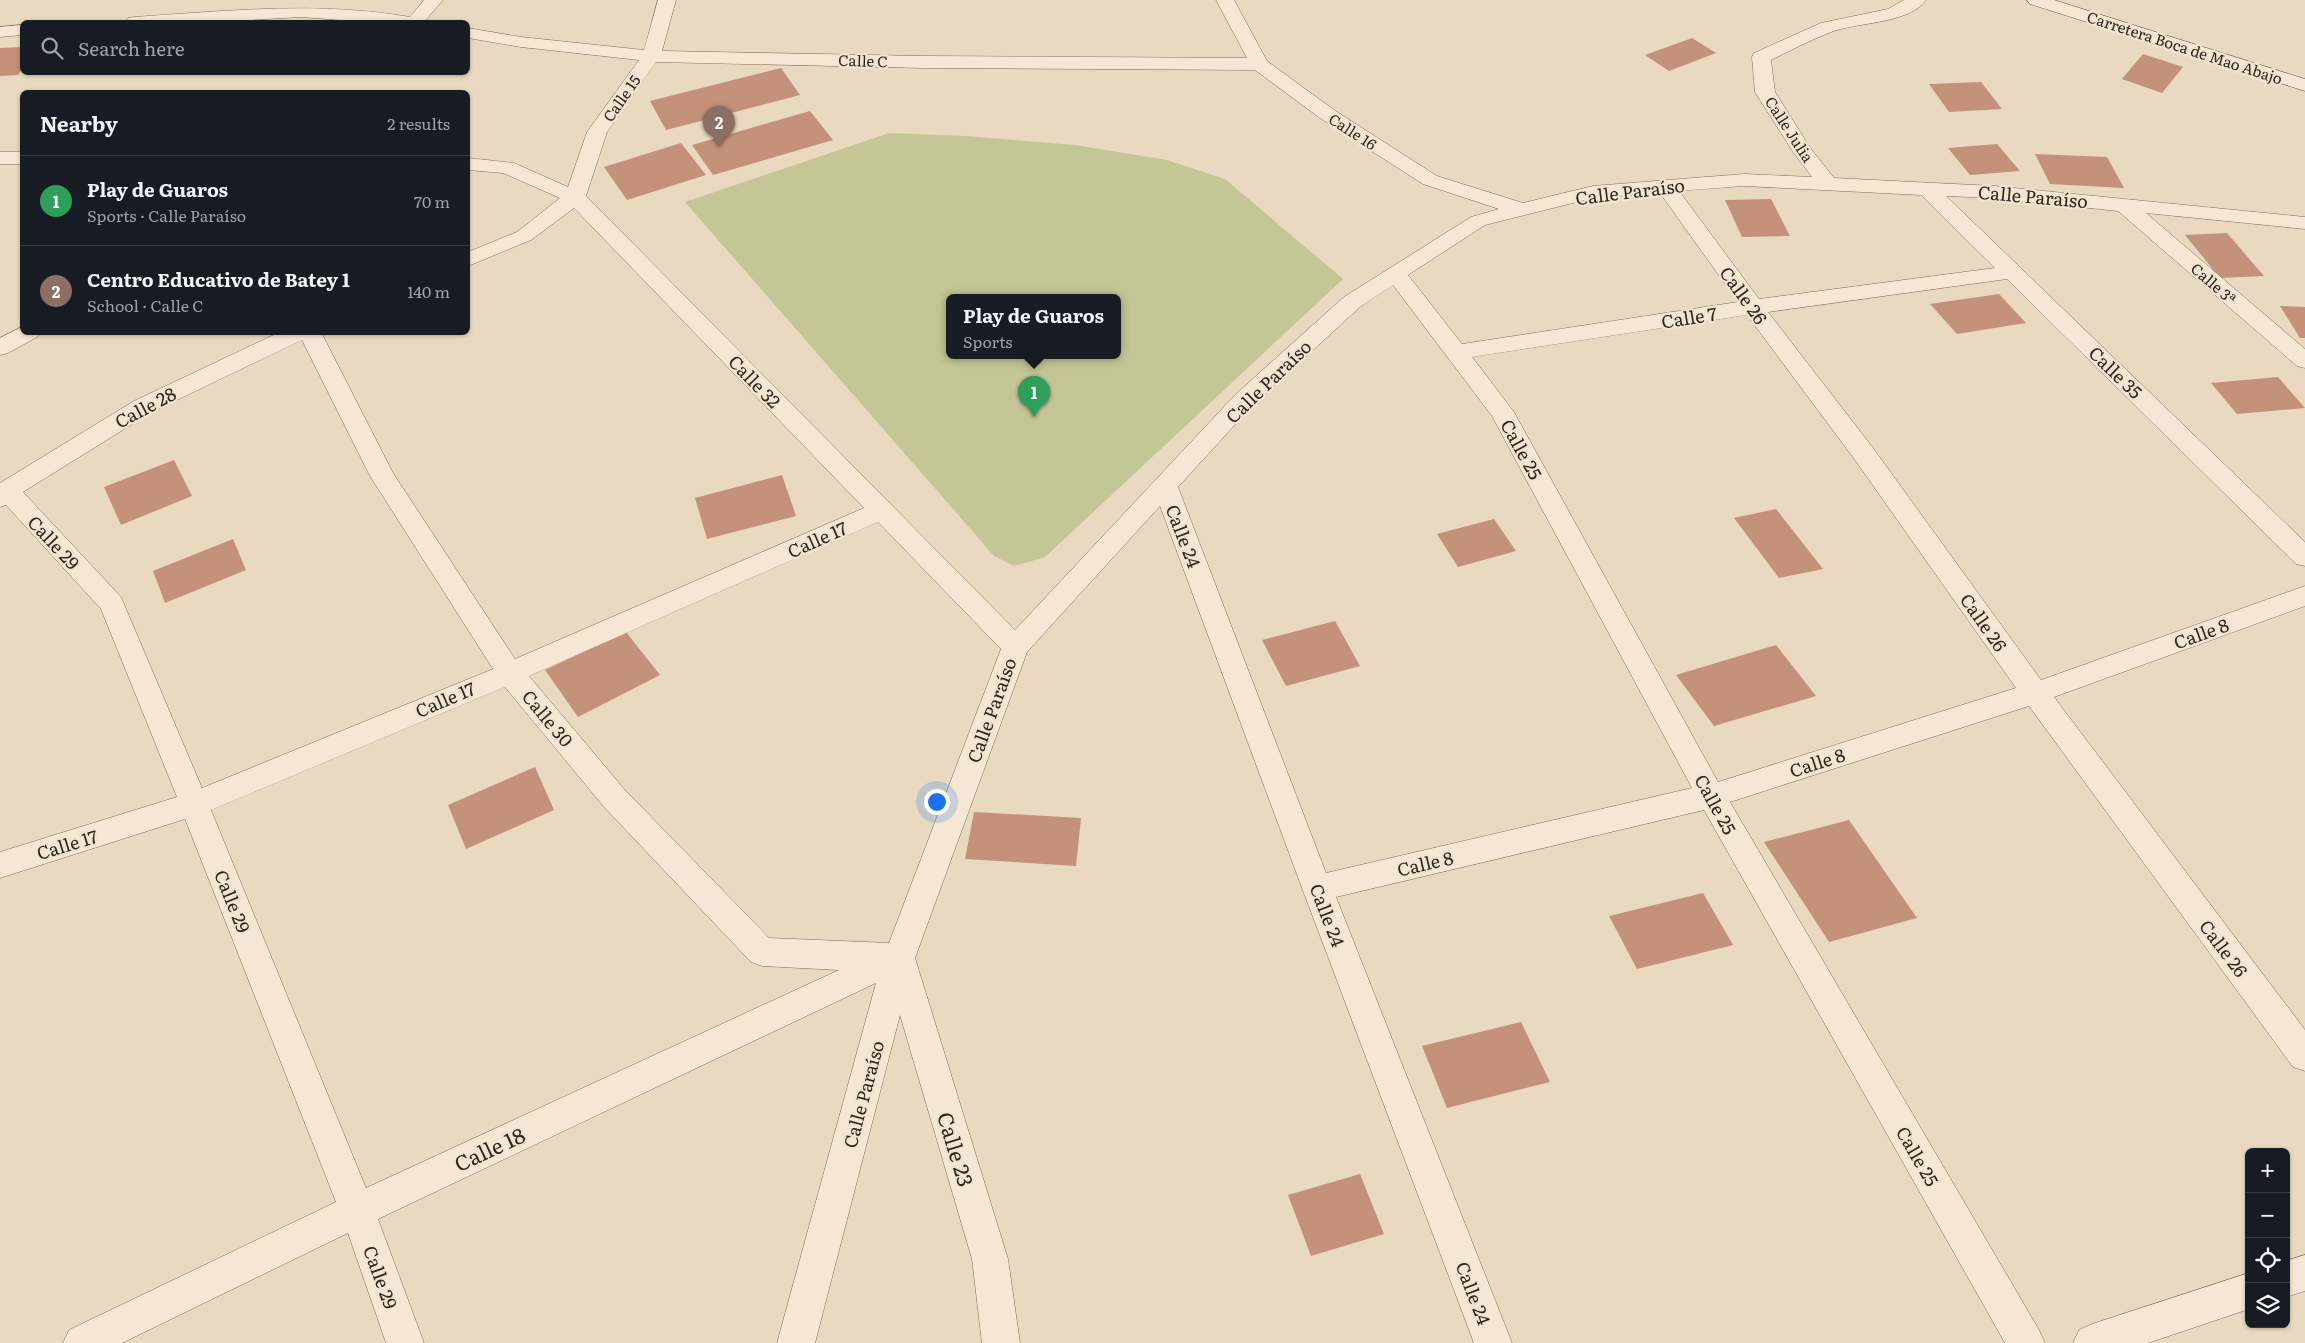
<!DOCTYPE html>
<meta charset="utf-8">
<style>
:root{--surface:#171b24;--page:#242831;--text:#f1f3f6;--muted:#9ea1a6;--line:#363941;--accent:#d93025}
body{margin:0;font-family:Literata,serif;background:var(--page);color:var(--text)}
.controls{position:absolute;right:15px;bottom:15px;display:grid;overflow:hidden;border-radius:8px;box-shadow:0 1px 4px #0004}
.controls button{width:45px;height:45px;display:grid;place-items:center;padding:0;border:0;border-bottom:1px solid var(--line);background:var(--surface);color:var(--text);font:25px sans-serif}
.you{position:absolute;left:936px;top:801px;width:18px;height:18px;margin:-12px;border:4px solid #fff;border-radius:50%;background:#1a73e8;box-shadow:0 0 0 8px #1a73e833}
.badge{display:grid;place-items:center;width:32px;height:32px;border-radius:50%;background:var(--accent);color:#fff;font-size:16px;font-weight:700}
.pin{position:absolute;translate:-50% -41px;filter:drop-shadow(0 1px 2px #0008)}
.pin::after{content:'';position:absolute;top:26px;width:18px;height:15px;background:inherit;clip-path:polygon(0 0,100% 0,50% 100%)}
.popup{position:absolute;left:946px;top:294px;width:175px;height:65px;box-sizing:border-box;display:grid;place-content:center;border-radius:8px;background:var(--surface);filter:drop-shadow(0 1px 4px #0005);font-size:16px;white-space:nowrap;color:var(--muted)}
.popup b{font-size:19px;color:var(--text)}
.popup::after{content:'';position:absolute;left:50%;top:100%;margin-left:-10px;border:10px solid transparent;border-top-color:var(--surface)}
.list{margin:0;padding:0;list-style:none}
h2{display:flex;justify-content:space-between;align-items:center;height:65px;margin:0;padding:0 20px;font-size:21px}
h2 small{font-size:16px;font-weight:400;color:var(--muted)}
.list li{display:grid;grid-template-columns:32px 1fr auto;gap:15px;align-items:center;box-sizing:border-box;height:90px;padding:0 20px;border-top:1px solid var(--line)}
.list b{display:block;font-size:19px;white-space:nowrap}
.list p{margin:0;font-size:16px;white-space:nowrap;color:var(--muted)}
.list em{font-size:16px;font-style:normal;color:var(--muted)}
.icon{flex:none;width:28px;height:28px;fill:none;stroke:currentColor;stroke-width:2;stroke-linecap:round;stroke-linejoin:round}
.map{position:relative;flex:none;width:2305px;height:1343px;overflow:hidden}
.search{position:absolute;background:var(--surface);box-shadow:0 1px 4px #0004;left:20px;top:20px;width:450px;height:55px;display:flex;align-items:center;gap:12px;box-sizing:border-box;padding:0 18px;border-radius:8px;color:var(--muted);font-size:19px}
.panel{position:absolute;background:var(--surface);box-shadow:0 1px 4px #0004;left:20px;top:90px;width:450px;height:245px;border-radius:8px}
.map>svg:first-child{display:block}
.green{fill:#c5c696;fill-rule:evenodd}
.building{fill:#c4917a}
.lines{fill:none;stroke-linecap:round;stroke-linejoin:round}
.street-casing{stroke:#816b5a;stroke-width:1}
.secondary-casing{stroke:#634c3d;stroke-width:1}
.street{fill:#f5e7d3;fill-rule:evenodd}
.secondary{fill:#f5e7d3;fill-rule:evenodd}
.labels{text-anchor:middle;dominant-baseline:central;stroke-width:4.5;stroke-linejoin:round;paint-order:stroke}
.far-street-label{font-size:15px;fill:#32251d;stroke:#f1e4d0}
.street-label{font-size:18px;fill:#32251d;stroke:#f1e4d0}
.near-street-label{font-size:21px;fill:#32251d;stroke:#f1e4d0}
</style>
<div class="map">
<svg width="2305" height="1343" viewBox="0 0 2305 1343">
<rect width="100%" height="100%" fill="#e9d9c1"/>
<path class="green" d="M889,133L966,136L1075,145L1167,160L1225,179L1343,279L1045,557L1014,566L994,556L685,202ZM950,298H1118V356H950Z"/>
<g class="building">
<path d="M1692,38L1716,53L1669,71L1645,55Z"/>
<path d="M22,47V69L18,75L0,76V48Z"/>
<path d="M2143,54L2183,67L2162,93L2122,79Z"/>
<path d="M781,68L800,95L666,130L650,101Z"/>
<path d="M1981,82L2002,109L1949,112L1929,84Z"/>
<path d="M810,111L833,140L713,175L692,145Z"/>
<path d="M681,143L706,175L627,200L604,167Z"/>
<path d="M1997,144L2020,171L1970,175L1948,148Z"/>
<path d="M2035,154L2107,157L2124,188L2050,184Z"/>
<path d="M1771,199L1790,236L1742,237L1725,200Z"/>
<path d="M2227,233L2264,276L2220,278L2185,235Z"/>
<path d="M1999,294L2026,323L1957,334L1930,304Z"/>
<path d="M2280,306L2305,307V338H2300Z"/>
<path d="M2278,377L2305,408L2237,414L2211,383Z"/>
<path d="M174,460L192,496L121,525L104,487Z"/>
<path d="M782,475L796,516L707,539L695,498Z"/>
<path d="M1776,509L1823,569L1779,578L1734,518Z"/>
<path d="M1494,519L1516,551L1458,567L1437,534Z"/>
<path d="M233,539L246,570L165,603L153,571Z"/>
<path d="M1335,621L1360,666L1286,686L1262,640Z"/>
<path d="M626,632L660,675L578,717L545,670Z"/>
<path d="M1776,645L1816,696L1714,726L1676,675Z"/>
<path d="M535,767L554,810L466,849L448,805Z"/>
<path d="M974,812L1081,818L1076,866L965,859Z"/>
<path d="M1849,820L1917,918L1829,942L1764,842Z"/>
<path d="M1703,893L1733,945L1637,969L1609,916Z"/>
<path d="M1521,1022L1550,1082L1447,1108L1422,1046Z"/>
<path d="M1360,1174L1384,1234L1311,1256L1288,1195Z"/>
</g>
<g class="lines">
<defs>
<g id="street">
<path d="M424,0H443L424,22H366L301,17L216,22H125L128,18L134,17C227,11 317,1 410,17Z"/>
<path d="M658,0H676L662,51L924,56L1247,58L1216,0H1234L1267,61L1334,110L1437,176L1523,203L1593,186L1744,174L1812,177L1793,152L1755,92L1752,57L1754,53L1821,23L1888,9L1904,0H1926C1909,24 1857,22 1831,32C1811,40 1791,50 1771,60L1775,92L1811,149L1834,178L1994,186L2305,217V229L2146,213L2305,349V368L2297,366L2118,211L1994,198L1946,196L2305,542V566L2296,564L2007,279L1768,312L1873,448L2041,680L2305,586V606L2054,697L2305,1030V1071L2293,1067L2029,706L1730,802L2039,1330L2045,1343H2005L1704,810L1336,897L1512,1343H1474L1302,888L1160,506L1027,652L915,958L1008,1259L1020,1343H982L972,1259L900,1015L815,1343H777L876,983L378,1219L424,1343H386L348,1233L122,1343H63L69,1330L336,1202L185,819L0,878V852L177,797L101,609L6,505L0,507V483L134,401L280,332H321L393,473L515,659L864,508L574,208L531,240L468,266V252L517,232L560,198L503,173L468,170V158L514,163L568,187L587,132L639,60L521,47L468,38V28L521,37L644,50ZM656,62L924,68L1255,70L1320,118L1423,184L1499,209L1471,217L1344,297L1236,394L1015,630L586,196L607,132ZM1744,186L1921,195L1995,268L1759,299L1679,191ZM1660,193L1738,302L1462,344L1408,275L1485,225L1593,198ZM1393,285L1492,416L1692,788L1326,873L1178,487L1252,406L1360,307ZM1747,315L1855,460L2016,688L1718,782L1514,412L1472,357ZM302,340L370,476L493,669L202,788L121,597L23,492L150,413ZM878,522L1001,649L889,943L769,938L624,789L529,676ZM505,687L604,807L751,962L762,966L839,970L366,1188L211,810Z"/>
<path d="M22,25V35L0,37V27Z"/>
<rect x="0" y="152" width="22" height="12"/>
<path d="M22,327V332H40L37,337L8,353L0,355V338Z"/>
<path d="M2305,1255V1291L2286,1297V1261Z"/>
<path d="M2249,1273V1309L2148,1343H2073L2079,1330L2092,1324Z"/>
</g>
<path id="secondary" d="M2027,0H2054L2305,79V91L2030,4Z"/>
</defs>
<use href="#street" class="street-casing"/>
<use href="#secondary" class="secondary-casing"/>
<use href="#street" class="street"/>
<use href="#secondary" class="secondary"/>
</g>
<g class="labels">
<g class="far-street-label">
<text transform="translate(2185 47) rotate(18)">Carretera Boca de Mao Abajo</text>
<text transform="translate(863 60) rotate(2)">Calle C</text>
<text transform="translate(621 98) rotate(-55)">Calle 15</text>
<text transform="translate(1790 129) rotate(57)">Calle Julia</text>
<text transform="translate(1353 131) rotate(33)">Calle 16</text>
<text transform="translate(2214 283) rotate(41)">Calle 3ª</text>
</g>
<g class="street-label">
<text transform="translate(1630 191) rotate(-7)">Calle Paraíso</text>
<text transform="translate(2033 196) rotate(5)">Calle Paraíso</text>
<text transform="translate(1744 295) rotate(54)">Calle 26</text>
<text transform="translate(1689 317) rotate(-9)">Calle 7</text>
<text transform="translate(2116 372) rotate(44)">Calle 35</text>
<text transform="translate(755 381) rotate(46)">Calle 32</text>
<text transform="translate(1268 381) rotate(-44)">Calle Paraíso</text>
<text transform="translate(145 407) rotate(-28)">Calle 28</text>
<text transform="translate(1522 449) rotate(61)">Calle 25</text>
<text transform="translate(1184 536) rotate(69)">Calle 24</text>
<text transform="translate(817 539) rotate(-24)">Calle 17</text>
<text transform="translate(54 542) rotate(47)">Calle 29</text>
<text transform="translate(1984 622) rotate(55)">Calle 26</text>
<text transform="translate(2201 633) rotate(-20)">Calle 8</text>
<text transform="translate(445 699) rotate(-23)">Calle 17</text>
<text transform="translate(991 710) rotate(-70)">Calle Paraíso</text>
<text transform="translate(548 718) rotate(50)">Calle 30</text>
<text transform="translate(1817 762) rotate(-18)">Calle 8</text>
<text transform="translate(1716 804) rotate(61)">Calle 25</text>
<text transform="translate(67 844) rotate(-17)">Calle 17</text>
<text transform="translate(1425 863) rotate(-13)">Calle 8</text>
<text transform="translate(233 901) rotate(68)">Calle 29</text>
<text transform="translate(1328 915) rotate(69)">Calle 24</text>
<text transform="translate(2224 948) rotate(53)">Calle 26</text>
<text transform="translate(863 1094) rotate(-75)">Calle Paraíso</text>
<text transform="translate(1918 1156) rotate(60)">Calle 25</text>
<text transform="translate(381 1277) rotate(70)">Calle 29</text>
<text transform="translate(1474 1293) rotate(69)">Calle 24</text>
</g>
<g class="near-street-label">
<text transform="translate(489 1148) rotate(-25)">Calle 18</text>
<text transform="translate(957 1149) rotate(73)">Calle 23</text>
</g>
</g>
</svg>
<div class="controls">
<button>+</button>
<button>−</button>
<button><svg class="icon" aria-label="locate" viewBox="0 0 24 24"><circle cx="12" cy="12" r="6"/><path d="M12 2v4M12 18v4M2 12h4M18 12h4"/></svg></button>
<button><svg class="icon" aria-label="layers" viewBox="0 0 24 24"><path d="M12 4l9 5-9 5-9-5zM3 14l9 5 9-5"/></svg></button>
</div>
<div class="you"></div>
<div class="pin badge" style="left:1034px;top:417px;background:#2e9e5b">1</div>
<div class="popup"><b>Play de Guaros</b>Sports</div>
<div class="pin badge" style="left:719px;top:147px;background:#8d6e63">2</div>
<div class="search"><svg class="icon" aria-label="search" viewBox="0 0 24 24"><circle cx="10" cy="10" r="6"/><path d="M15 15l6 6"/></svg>Search here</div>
<section class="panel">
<h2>Nearby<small>2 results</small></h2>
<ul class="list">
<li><span class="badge" style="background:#2e9e5b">1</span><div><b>Play de Guaros</b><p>Sports · Calle Paraíso</p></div><em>70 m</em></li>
<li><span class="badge" style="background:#8d6e63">2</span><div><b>Centro Educativo de Batey 1</b><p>School · Calle C</p></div><em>140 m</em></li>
</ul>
</section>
</div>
